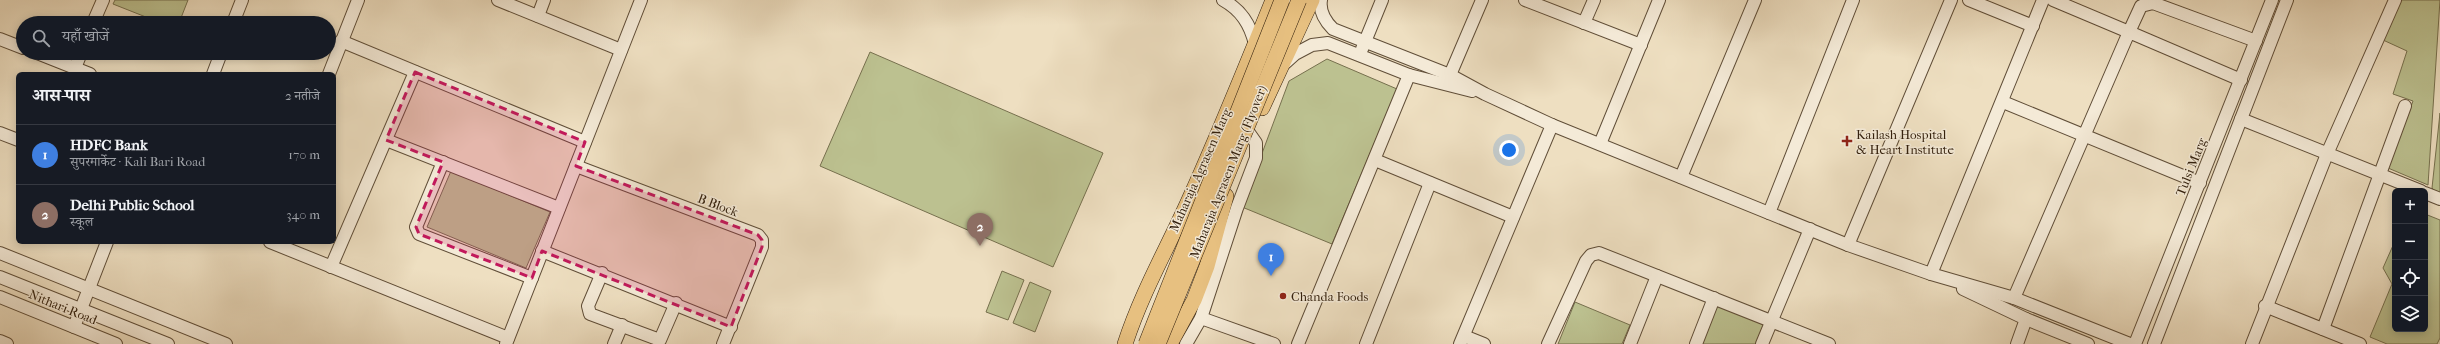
<!DOCTYPE html>
<html lang="hi">
<meta charset="utf-8">
<style>
:root{--surface:#171b24;--page:#20242c;--text:#f1f3f6;--muted:#9ea1a6;--line:#363941;--accent:#c59692}
body{margin:0;font-family:"IM FELL French Canon","Noto Serif Devanagari",serif;background:var(--page);color:var(--text)}
.controls{position:absolute;right:12px;bottom:12px;display:grid;overflow:hidden;border-radius:6px;box-shadow:0 2px 10px #0003}
.controls button{width:36px;height:36px;display:grid;place-items:center;padding:0;border:0;border-bottom:1px solid var(--line);background:var(--surface);color:var(--text);font:20px sans-serif}
.you{position:absolute;left:1509px;top:150px;width:14px;height:14px;margin:-10px;border:3px solid #fff;border-radius:50%;background:#1a73e8;box-shadow:0 0 0 6px #1a73e833}
.badge{display:grid;place-items:center;width:26px;height:26px;border-radius:50%;background:var(--accent);color:#fff;font-size:13px;font-weight:700}
.pin{position:absolute;translate:-50% -33px;filter:drop-shadow(0 1px 2px #0008)}
.pin::after{content:'';position:absolute;top:21px;width:14px;height:12px;background:inherit;clip-path:polygon(0 0,100% 0,50% 100%)}
.list{margin:0;padding:0;list-style:none}
h2{display:flex;justify-content:space-between;align-items:center;height:52px;margin:0;padding:0 16px;font-size:17px}
h2 small{font-size:13px;font-weight:400;color:var(--muted)}
.list li{display:grid;grid-template-columns:26px 1fr auto;gap:12px;align-items:center;box-sizing:border-box;height:60px;padding:0 16px;border-top:1px solid var(--line)}
.list b{display:block;font-size:15px;white-space:nowrap}
.list p{margin:0;font-size:13px;white-space:nowrap;color:var(--muted)}
.list em{font-size:13px;font-style:normal;color:var(--muted)}
.icon{flex:none;width:22px;height:22px;fill:none;stroke:currentColor;stroke-width:2;stroke-linecap:round;stroke-linejoin:round}
.map{position:relative;flex:none;width:2440px;height:344px;overflow:hidden}
.search{position:absolute;background:var(--surface);box-shadow:0 2px 10px #0003;left:16px;top:16px;width:320px;height:44px;display:flex;align-items:center;gap:10px;box-sizing:border-box;padding:0 14px;border-radius:22px;color:var(--muted);font-size:15px}
.panel{position:absolute;background:var(--surface);box-shadow:0 2px 10px #0003;left:16px;top:72px;width:320px;height:172px;border-radius:6px}
.map>svg:first-child{display:block}
.green{fill:#bcc190;stroke:#76704e}
.lines{fill:none;stroke-linecap:round;stroke-linejoin:round}
.minor-casing{stroke:#604e38;stroke-width:14}
.major-casing{stroke:#311e0b;stroke-width:16}
.minor{stroke:#f4ead7;stroke-width:12}
.major{stroke:#e7c080;stroke-width:15}
.major-bridge-casing{stroke:#311e0b;stroke-width:16;stroke-linecap:butt}
.major-bridge{stroke:#e7c080;stroke-width:15}
.marked{fill:#c2185b;fill-opacity:0.2;stroke:#c2185b;stroke-width:3;stroke-dasharray:8 5;stroke-linejoin:round}
.poi-dot{fill:#8f2418;stroke:#f4ead7;stroke-width:1.5}
.labels{text-anchor:middle;dominant-baseline:central;stroke-width:3;stroke-linejoin:round;paint-order:stroke}
.poi-label{font-size:13px;fill:#311e0b;stroke:#f4ead7;text-anchor:start}
.street-label{font-size:13px;fill:#311e0b;stroke:#f4ead7}
</style>
<div class="map">
<svg width="2440" height="344" viewBox="0 0 2440 344">
<rect width="100%" height="100%" fill="#eedfc1"/>
<filter id="stains"><feTurbulence type="fractalNoise" baseFrequency=".005" numOctaves="4"/><feColorMatrix values="0 0 0 0 .2 0 0 0 0 .09 0 0 0 0 .02 0 0 0 .5 -.17"/></filter>
<radialGradient id="worn" r=".72"><stop offset=".6" stop-color="#630" stop-opacity="0"/><stop offset="1" stop-color="#630" stop-opacity=".3"/></radialGradient>
<g class="green">
<path d="M115,0H188L179,23H161L113,4Z"/>
<path d="M2397,0H2440L2428,185L2388,168L2413,101L2393,94L2407,51L2383,40Z"/>
<path d="M870,52L1103,153L1053,267L820,166Z"/>
<path d="M1327,59L1397,89L1332,244L1242,207L1289,81Z"/>
<path d="M2440,113V196L2432,188Z"/>
<path d="M451,171L550,212L526,268L427,227Z"/>
<path d="M2425,214L2440,220V338L2437,344H2387L2370,337L2392,284L2383,268L2395,241V329H2425Z"/>
<path d="M1002,271L1024,280L1008,320L986,312Z"/>
<path d="M1030,282L1051,291L1035,332L1013,323Z"/>
<path d="M1575,302L1630,325L1622,344H1558Z"/>
<path d="M1717,305L1766,324L1758,344H1701Z"/>
</g>
<g class="lines">
<defs>
<g id="minor">
<path d="M498,0L621,50"/>
<path d="M1223,0C1241,10 1250,24 1255,44"/>
<path d="M1321,0C1319,12 1325,21 1333,29L1450,75L1485,94L1552,125L1848,245L1931,274L2014,298L2130,344"/>
<path d="M1525,0L1641,45"/>
<path d="M1969,0L2033,26"/>
<path d="M2053,0L2129,32L2141,6L2153,3L2256,41"/>
<path d="M538,16L544,0"/>
<path d="M93,23L103,0"/>
<path d="M233,23L242,0"/>
<path d="M1584,23L1594,0"/>
<path d="M0,39L23,48"/>
<path d="M341,41L585,142"/>
<path d="M1362,49L1382,0"/>
<path d="M37,53L90,74"/>
<path d="M1285,63L1295,54L1312,45L1328,43L1409,75L1472,91"/>
<path d="M75,68L81,53"/>
<path d="M213,74L221,53"/>
<path d="M329,74L358,0"/>
<path d="M1450,75L1482,0"/>
<path d="M2003,102L2200,183"/>
<path d="M2241,119L2421,191"/>
<path d="M0,133L18,140"/>
<path d="M386,140L559,208"/>
<path d="M1600,144L1659,0"/>
<path d="M1375,160L1513,217"/>
<path d="M443,162L416,227L419,234L532,278"/>
<path d="M576,166L758,235L762,240V247L723,344"/>
<path d="M1681,177L1755,0"/>
<path d="M2425,193L2440,199"/>
<path d="M1769,213L1853,0"/>
<path d="M270,242L508,338"/>
<path d="M1848,245L1951,0"/>
<path d="M542,251L731,327"/>
<path d="M0,253L226,344"/>
<path d="M331,267L415,72"/>
<path d="M602,273L588,306L590,314L660,340L676,303"/>
<path d="M1931,274L2043,0"/>
<path d="M0,277L168,344"/>
<path d="M1963,289L2026,319L2088,344"/>
<path d="M0,297L116,344"/>
<path d="M2014,298L2129,32L2241,80"/>
<path d="M2265,306L2360,344"/>
<path d="M1201,318L1274,344"/>
<path d="M74,327L107,242"/>
<path d="M2323,329L2405,106"/>
<path d="M1464,336L1484,344"/>
<path d="M0,341L7,344"/>
<path d="M506,344L641,0"/>
<path d="M614,344L622,325"/>
<path d="M1186,344L1201,318L1237,208L1256,158V143L1249,133"/>
<path d="M1298,344L1409,75"/>
<path d="M1366,344L1430,183"/>
<path d="M1460,344L1552,125"/>
<path d="M1548,344L1586,261L1591,255L1599,253L1829,344"/>
<path d="M1630,344L1657,276"/>
<path d="M1696,344L1714,298"/>
<path d="M1762,344L1810,229"/>
<path d="M2017,344L2026,319"/>
<path d="M2135,344L2272,0"/>
<path d="M2154,344L2287,0"/>
<path d="M2252,344L2327,154L2395,0"/>
</g>
<g id="major">
<path d="M1262,108L1312,0"/>
<path d="M1125,344C1142,292 1167,249 1189,200C1219,134 1246,67 1273,0"/>
<path d="M1170,344L1194,300L1207,266L1226,196"/>
</g>
</defs>
<use href="#minor" class="minor-casing"/>
<use href="#major" class="major-casing"/>
<use href="#minor" class="minor"/>
<use href="#major" class="major"/>
<defs>
<g id="major-bridge">
<path d="M1146,344L1282,0"/>
<path d="M1158,344L1299,0"/>
</g>
</defs>
<use href="#major-bridge" class="major-bridge-casing"/>
<use href="#major-bridge" class="major-bridge"/>
</g>
<path class="marked" d="M415,72L585,142L576,166L758,235L762,240V247L731,327L542,251L532,278L419,234L416,227L443,162L386,140Z"/>
<g class="poi-dot">
<path d="M1845 135h4v4h4v4h-4v4h-4v-4h-4v-4h4z"/>
<circle cx="1283" cy="296" r="4"/>
</g>
<g class="labels">
<g class="poi-label">
<text x="1856" y="134">Kailash Hospital<tspan x="1856" dy="15">&amp; Heart Institute</tspan></text>
<text x="1291" y="296">Chanda Foods</text>
</g>
<g class="street-label">
<text transform="translate(2191 167) rotate(-68)">Tulsi Marg</text>
<text transform="translate(1200 170) rotate(-66)">Maharaja Agrasen Marg</text>
<text transform="translate(1228 172) rotate(-68)">Maharaja Agrasen Marg (Flyover)</text>
<text transform="translate(718 205) rotate(21)">B Block</text>
<text transform="translate(63 307) rotate(22)">Nithari Road</text>
</g>
</g>
<rect width="100%" height="100%" filter="url(#stains)"/>
<rect width="100%" height="100%" fill="url(#worn)"/>
</svg>
<div class="controls">
<button>+</button>
<button>−</button>
<button><svg class="icon" aria-label="locate" viewBox="0 0 24 24"><circle cx="12" cy="12" r="6"/><path d="M12 2v4M12 18v4M2 12h4M18 12h4"/></svg></button>
<button><svg class="icon" aria-label="layers" viewBox="0 0 24 24"><path d="M12 4l9 5-9 5-9-5zM3 14l9 5 9-5"/></svg></button>
</div>
<div class="you"></div>
<div class="pin badge" style="left:1271px;top:276px;background:#3f7fe0">1</div>
<div class="pin badge" style="left:980px;top:246px;background:#8d6e63">2</div>
<div class="search"><svg class="icon" aria-label="search" viewBox="0 0 24 24"><circle cx="10" cy="10" r="6"/><path d="M15 15l6 6"/></svg>यहाँ खोजें</div>
<section class="panel">
<h2>आस-पास<small>2 नतीजे</small></h2>
<ul class="list">
<li><span class="badge" style="background:#3f7fe0">1</span><div><b>HDFC Bank</b><p>सुपरमार्केट · Kali Bari Road</p></div><em>170 m</em></li>
<li><span class="badge" style="background:#8d6e63">2</span><div><b>Delhi Public School</b><p>स्कूल</p></div><em>340 m</em></li>
</ul>
</section>
</div>
